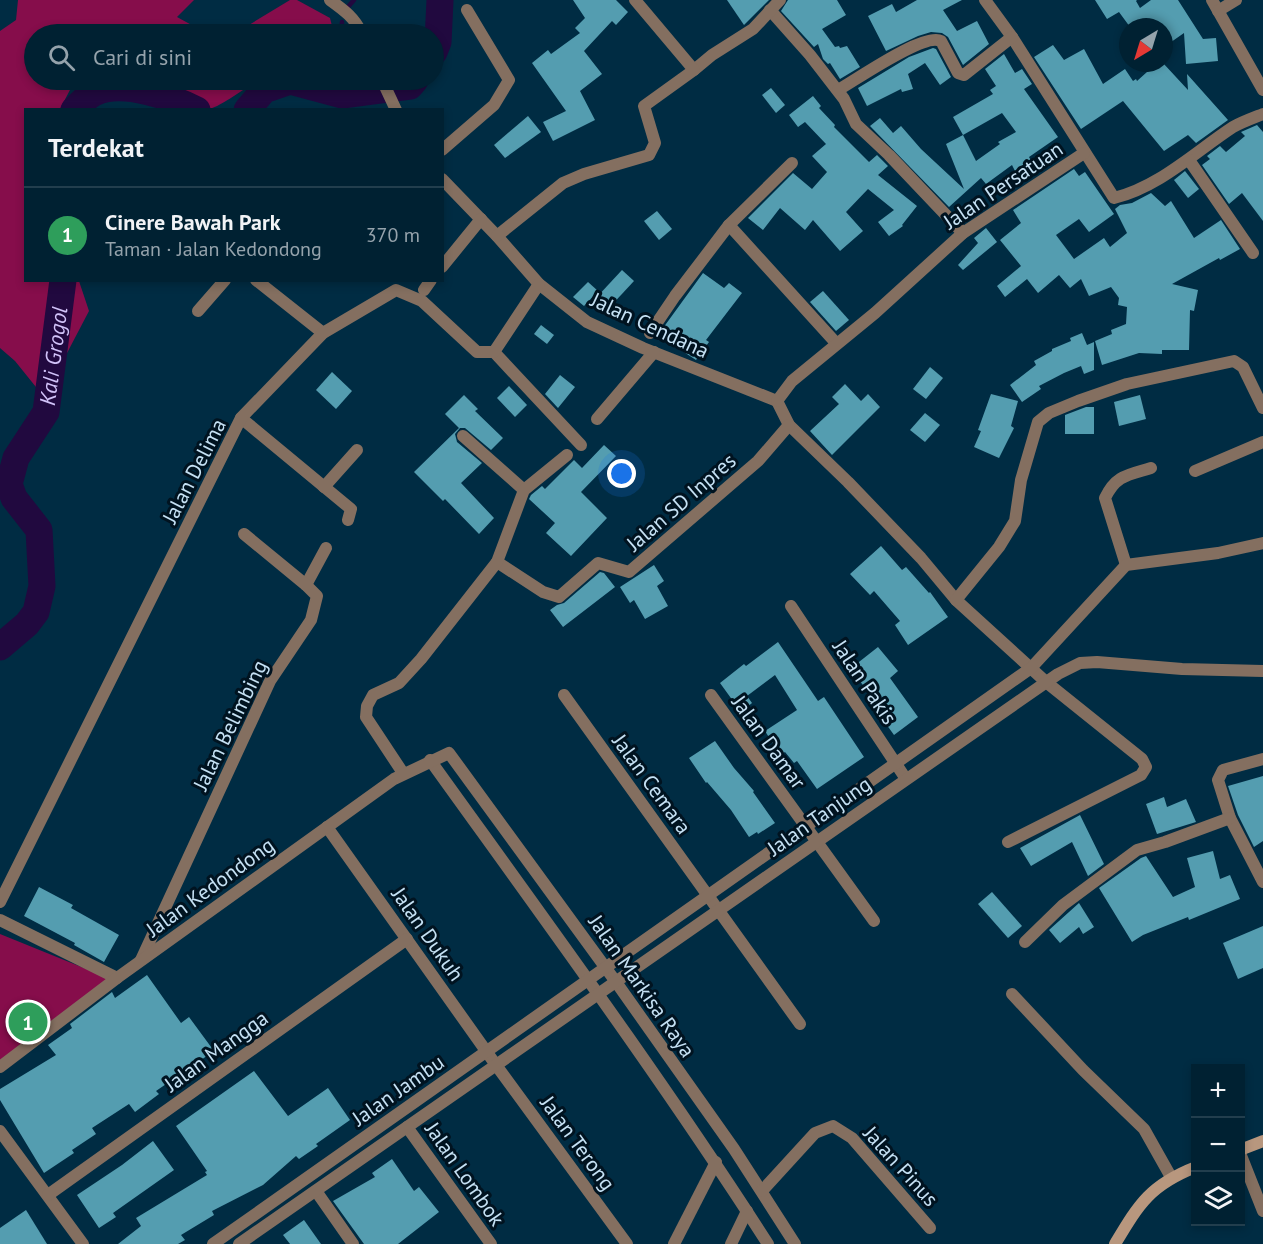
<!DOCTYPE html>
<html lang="id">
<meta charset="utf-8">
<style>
:root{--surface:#002132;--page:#0e2e3e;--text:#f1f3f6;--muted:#95a3ac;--line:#223e4d;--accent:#1a73e8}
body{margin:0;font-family:"PT Sans",sans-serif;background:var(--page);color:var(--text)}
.controls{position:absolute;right:18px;bottom:18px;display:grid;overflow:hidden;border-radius:0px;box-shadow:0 3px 9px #0003}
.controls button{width:54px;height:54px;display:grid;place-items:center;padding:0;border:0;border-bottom:2px solid var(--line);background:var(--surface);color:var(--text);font:30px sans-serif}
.compass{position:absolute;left:1119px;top:18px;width:54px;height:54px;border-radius:50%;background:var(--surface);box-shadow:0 3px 9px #0003;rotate:218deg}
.you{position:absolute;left:622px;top:474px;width:21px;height:21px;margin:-15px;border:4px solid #fff;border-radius:50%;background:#1a73e8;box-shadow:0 0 0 9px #1a73e833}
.badge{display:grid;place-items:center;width:39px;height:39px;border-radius:50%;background:var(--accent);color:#fff;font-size:20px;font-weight:700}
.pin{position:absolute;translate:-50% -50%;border:3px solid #fff;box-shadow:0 2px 6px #0006}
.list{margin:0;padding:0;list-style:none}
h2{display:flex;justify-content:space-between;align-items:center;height:78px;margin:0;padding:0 24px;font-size:26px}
h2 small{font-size:20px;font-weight:400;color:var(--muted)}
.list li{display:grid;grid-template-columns:39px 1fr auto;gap:18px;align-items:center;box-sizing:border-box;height:96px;padding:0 24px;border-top:2px solid var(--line)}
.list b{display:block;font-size:22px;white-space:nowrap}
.list p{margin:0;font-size:20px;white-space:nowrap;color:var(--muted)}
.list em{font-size:20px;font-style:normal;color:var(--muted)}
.icon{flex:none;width:33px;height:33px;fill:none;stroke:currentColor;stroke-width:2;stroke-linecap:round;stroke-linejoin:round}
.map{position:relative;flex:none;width:1263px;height:1244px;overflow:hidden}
.search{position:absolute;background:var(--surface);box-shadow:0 3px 9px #0003;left:24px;top:24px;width:420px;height:66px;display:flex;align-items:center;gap:15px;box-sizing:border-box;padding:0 21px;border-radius:33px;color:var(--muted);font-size:22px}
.panel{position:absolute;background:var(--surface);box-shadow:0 3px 9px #0003;left:24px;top:108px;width:420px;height:174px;border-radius:0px}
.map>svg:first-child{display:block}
.green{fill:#860d4b}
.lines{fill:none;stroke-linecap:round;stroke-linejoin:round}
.stream{stroke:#21093f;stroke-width:4.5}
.river{stroke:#21093f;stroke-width:27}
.building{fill:#549db0;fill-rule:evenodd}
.street{stroke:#846f60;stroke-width:12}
.secondary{stroke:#b8977e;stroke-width:12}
.labels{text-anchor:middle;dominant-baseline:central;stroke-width:6;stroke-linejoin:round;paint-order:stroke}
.street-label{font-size:21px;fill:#c5e1f4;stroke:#001320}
.water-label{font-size:22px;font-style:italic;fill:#d1c2f8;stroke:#001320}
</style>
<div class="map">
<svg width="1263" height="1244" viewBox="0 0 1263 1244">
<rect width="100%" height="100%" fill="#002c43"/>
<g class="green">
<path d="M18,0H194L177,17L208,34H34V80H260C246,86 218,110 206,109L113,82L71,88L60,109L26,110V280L79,281L89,311L44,397L15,361L0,348V31L16,20Z"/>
<path d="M290,0H297L330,18L334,34H234Z"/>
<path d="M0,934L111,979L0,1064Z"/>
</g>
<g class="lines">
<g class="stream">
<path d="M347,8L354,0"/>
<path d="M341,34L342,22"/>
<path d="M356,80L361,93"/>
</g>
<g class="river">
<path d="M434,52L438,42L440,0"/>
<path d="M74,110C79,104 89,95 96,92C124,80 171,97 197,110"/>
<path d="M247,110L264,90L290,81L342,95L410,86L415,80"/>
<path id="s1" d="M0,647L27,624L36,612L42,586L39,530L14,498L9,484L16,458L46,412L63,280"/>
</g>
</g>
<g class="building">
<path d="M573,0H616L628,12L616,25L612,21L584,51L602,74L580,91L595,120L553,141L543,122L566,111L532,63L548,50L551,54L580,33L575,28L585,18Z"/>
<path d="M727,0H769L744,25Z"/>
<path d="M788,0H837L846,15L822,29L835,47L839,46L840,48L847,46L860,67L840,79L830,63L828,64L823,59L818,44L814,47L781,11Z"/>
<path d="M917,0H962L943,10L957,31L977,21L989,44L963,65L948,37L942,33L931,32L918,36L886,51L868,16L892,4L896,12Z"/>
<path d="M1095,0H1137L1136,1L1140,8L1151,0H1178L1203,39L1216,38L1218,61L1186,64L1184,33L1164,47V27H1130L1119,12L1107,19Z"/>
<path d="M1053,45L1064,60L1084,49L1103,84L1125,69L1133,81L1136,79L1137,81L1157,63H1163L1188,90L1187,74L1228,120L1196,143L1188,135L1164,151L1123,101L1081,129L1034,57Z"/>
<path d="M933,48L936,49L951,77L940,85L925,63L908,74L913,89L902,92L901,89L867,106L858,88L909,57Z"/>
<path d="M1004,54L1015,73L1022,69L1032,84L1024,89L1058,137L1029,157L1035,168L1018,177L1012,165L986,184L981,178L949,207L870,126L880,118L893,133L901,126L921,149L964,189L946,144L963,135L953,117L993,94L990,90L996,86L985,69ZM1002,113L1016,132L998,142L1000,144L976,161L963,135Z"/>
<path d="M771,88L785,105L776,113L762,95Z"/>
<path d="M813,96L821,106L819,108L835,125L834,127L869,162L877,155L888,166L878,175L917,206L902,225L903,226L889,236L878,222L894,210L868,189L846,212L863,231L840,251L813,220L805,230L780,208L763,230L748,218L793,173L812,189L827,172L812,156L826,144L805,122L798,127L789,115Z"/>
<path d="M528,116L541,132L505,158L494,145Z"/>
<path d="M1257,125L1263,132V221L1242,193L1229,204L1202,165L1210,159L1207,156L1220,146L1226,152L1245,136L1241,132Z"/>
<path d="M1074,169L1079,176L1085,172L1114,214L1089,232L1079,219L1056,235L1074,259L1104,238L1110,247L1127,233L1115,209L1120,205L1132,203L1151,193L1165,206L1171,201L1194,238L1221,220L1240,249L1220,260L1219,258L1172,284L1198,290L1194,311L1190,310L1189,350H1162V354L1139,353L1102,365L1095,341L1112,334L1111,330L1126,324L1127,307L1118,305L1119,298L1111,287L1089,296L1081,279L1070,288L1059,275L1038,293L1027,279L1005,297L997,286L1021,266L1000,240L1021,223L1013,210Z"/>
<path d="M1185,171L1199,189L1188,198L1174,180Z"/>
<path d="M657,211L672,229L659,240L644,221Z"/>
<path d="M986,228L997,242L963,270L958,265L978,243L974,238Z"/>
<path d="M622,270L634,281L608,309L596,298Z"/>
<path d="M703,273L724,288L729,283L742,293L706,340L709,342L696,360L658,335Z"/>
<path d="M588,282L598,291L584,306L573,297Z"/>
<path d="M823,291L849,320L836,331L810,302Z"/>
<path d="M541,325L554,335L547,344L534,334Z"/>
<path d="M1082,333L1087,345L1094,342V370L1084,374L1081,366L1064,373L1039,386L1041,389L1022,402L1010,385L1036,365L1034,361L1052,351V349L1071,341L1070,338Z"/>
<path d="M930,367L943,378L926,399L913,389Z"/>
<path d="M332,372L352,391L336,409L316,390Z"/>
<path d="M560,375L575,387L558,408L545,394Z"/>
<path d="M845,384L861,401L868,394L880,407L832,455L810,431L839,404L832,397Z"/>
<path d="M509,386L527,405L515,417L497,398Z"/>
<path d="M991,394L1018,401L1011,426L1014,428L999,458L974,447L981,431L978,430Z"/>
<path d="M464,395L478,409L475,411L503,438L491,450L465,428H460L455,434L457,442L482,463L461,483L494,518L479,534L445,499L443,501L414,472L459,428L445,414Z"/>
<path d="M1140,395L1146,419L1119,426L1114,402Z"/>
<path d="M1086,407H1094V434H1065V415Z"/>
<path d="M925,413L940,425L925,442L910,430Z"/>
<path d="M604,445L616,456L581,492L607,518L571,556L546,533L555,523L529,499L531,495L542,486L545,489L574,460L582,468Z"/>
<path d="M881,546L902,570L906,567L929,593L930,592L948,617L908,645L895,625L900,621L874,591L870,595L850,574Z"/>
<path d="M654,565L664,581L657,586L668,606L645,619L634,600L630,603L620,587Z"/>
<path d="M600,572L604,573L615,587L563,627L550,610L557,605L564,603Z"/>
<path d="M778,642L818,701L824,697L864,757L817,789L797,761L794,763L785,752L780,755L765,731L797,710L775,675L747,696L752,703L741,712L720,683L744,664L746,666Z"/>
<path d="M878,647L898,671L890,678L918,717L894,735L871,703L875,700L850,669Z"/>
<path d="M715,741L734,768L754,791L753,792L775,823L758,834L757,832L749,837L731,810L707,782L706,783L689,758Z"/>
<path d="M1263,776V841L1254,847L1238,815L1228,786Z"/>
<path d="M1164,797L1167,807L1186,799L1196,822L1157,834L1146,804Z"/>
<path d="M1080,815L1104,864L1088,876L1072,842L1031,866L1020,848Z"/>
<path d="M1213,851L1220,879L1230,875L1240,899L1189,920L1188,917L1143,935L1132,942L1099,888L1141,858L1146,856L1173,897L1195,887L1187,858Z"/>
<path d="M39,887L73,905L71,908L119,935L104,962L74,945L75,943L24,916Z"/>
<path d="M992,892L1022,926L1008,938L978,904Z"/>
<path d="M1079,903L1094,927L1083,934L1079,927L1060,943L1049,930Z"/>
<path d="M1263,926V968L1238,979L1223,943Z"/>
<path d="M147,975L181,1023L189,1017L214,1051L156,1091L159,1094L135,1112L129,1104L92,1128L96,1134L72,1150L74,1153L44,1173L0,1100V1089L56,1055L48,1045L72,1028L70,1024L112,992L115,998Z"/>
<path d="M254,1071L288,1116L328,1088L350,1120L316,1144L318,1146L299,1159L296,1156L263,1185L212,1211L214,1215L181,1235L185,1240L178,1244H118L141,1226L136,1218L207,1175L205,1172L207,1171L176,1126Z"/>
<path d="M153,1141L174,1170L113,1213L116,1217L99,1228L77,1195L122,1165Z"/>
<path d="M392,1159L414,1191L419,1187L439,1212L398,1244H364L333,1201L375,1177L372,1173Z"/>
<path d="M26,1210L47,1244H0V1228Z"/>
<path d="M304,1220L321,1244H290L283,1235Z"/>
</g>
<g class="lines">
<g class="street">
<path d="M330,0C344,10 355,18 362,34"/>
<path d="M985,0L1012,37L1114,198C1159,187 1195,152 1233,127C1242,122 1253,118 1263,114"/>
<path d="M1212,0L1263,90"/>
<path d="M770,10L810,55L844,99L856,124L889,155L963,233"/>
<path d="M1218,11L1236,0"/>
<path d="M694,70L712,55L753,29L780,0"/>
<path d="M382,80L396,110"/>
<path d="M838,90C856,80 924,32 941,41L958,73L964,75L1012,37"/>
<path d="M442,150L494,105L509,80L467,10"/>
<path d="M1189,160L1253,253"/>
<path d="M442,179L497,236L539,284L587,322L643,348L777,401"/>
<path d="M729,225L836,343"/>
<path d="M497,236L563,183L584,174L649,155L655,143L644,106L694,70L635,0"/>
<path d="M442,267L481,219"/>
<path d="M256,280L323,333"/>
<path d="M424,290L431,280"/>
<path d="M198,311L225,280"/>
<path d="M650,333L675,296L729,225L792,163"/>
<path d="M494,352L581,445"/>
<path d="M777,401L789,425L848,482L921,558L956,600L1046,682L1142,759L1146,767L1141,775L1008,842"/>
<path d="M777,401L792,381L875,313L963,233L1084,153"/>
<path d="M241,418L351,509L348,520"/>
<path d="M597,419L654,352"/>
<path d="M463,436L524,490"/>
<path d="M1195,471L1263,442"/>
<path d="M324,487L357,450"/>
<path d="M497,562L543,592L559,597L598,563L629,572L758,461L789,425"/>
<path d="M1126,565L1105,498C1116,475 1128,475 1151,468"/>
<path d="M306,585L326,548"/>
<path d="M956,600L999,547L1015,521L1021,480L1038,422L1049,413L1078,401L1127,384L1234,361L1243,367L1263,408"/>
<path d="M791,606L906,779"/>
<path d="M564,695L800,1024"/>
<path d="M711,695L874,921"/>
<path d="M1263,759L1223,770L1218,780L1230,818L1263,882"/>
<path d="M430,760C545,920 662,1079 768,1244"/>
<path d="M403,773L366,717L367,706L373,695L399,683L421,659L497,562L524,490L567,455"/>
<path d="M327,827L496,1065L627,1244"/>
<path d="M0,902L241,418L323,333L396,290L422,301L477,352H494L539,284"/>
<path d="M0,920L117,978"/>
<path d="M1025,942L1063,905L1137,850L1165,842L1230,818"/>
<path d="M141,960L270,681L311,620L317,596L306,585L244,534"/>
<path d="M1012,994L1083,1070L1144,1129L1171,1177"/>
<path d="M0,1067L117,978L394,779L449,753L616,982L734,1149L795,1244"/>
<path d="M407,1127L491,1244"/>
<path d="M0,1131L83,1244"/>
<path d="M1240,1153L1263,1211"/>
<path d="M316,1191L353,1244"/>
<path d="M762,1191L815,1133L833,1126L852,1138L930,1228"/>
<path d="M48,1195L407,939"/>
<path d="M213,1244L1031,668L1126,565L1218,553L1263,543"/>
<path d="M239,1244L1058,674L1080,663L1097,662L1182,669L1263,671"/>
<path d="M674,1244L716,1162"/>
<path d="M731,1244L747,1211"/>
</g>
<g class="secondary">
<path d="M1240,1150L1263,1141"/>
<path d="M1115,1244C1139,1204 1150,1185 1196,1167"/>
</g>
</g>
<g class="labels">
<g class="street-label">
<text transform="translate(1003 185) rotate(-34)">Jalan Persatuan</text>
<text transform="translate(650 325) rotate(25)">Jalan Cendana</text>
<text transform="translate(194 471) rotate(-63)">Jalan Delima</text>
<text transform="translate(681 502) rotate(-41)">Jalan SD Inpres</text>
<text transform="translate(865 682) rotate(56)">Jalan Pakis</text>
<text transform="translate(230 725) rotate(-64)">Jalan Belimbing</text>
<text transform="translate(769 742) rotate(54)">Jalan Damar</text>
<text transform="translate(652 784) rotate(54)">Jalan Cemara</text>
<text transform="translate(819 816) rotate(-35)">Jalan Tanjung</text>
<text transform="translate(210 887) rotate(-36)">Jalan Kedondong</text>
<text transform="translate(428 934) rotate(55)">Jalan Dukuh</text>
<text transform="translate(642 986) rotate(55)">Jalan Markisa Raya</text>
<text transform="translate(216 1051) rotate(-36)">Jalan Mangga</text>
<text transform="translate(398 1090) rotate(-35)">Jalan Jambu</text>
<text transform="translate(578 1143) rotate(54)">Jalan Terong</text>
<text transform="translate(901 1166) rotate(48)">Jalan Pinus</text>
<text transform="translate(465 1174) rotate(55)">Jalan Lombok</text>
</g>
<g class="water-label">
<text stroke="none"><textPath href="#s1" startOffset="327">Kali Grogol</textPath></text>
</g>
</g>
</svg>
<div class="controls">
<button>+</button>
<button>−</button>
<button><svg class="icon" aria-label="layers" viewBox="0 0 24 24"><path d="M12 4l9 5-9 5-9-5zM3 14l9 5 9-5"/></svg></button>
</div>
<svg class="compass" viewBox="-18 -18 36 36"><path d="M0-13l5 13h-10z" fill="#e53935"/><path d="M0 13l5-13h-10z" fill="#95a3ac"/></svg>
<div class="you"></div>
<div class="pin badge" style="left:28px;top:1022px;background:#2e9e5b">1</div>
<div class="search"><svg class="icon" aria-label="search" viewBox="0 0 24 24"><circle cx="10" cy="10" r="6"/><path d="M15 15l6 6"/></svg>Cari di sini</div>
<section class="panel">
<h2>Terdekat<small></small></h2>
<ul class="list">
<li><span class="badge" style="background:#2e9e5b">1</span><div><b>Cinere Bawah Park</b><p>Taman · Jalan Kedondong</p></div><em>370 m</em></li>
</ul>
</section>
</div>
